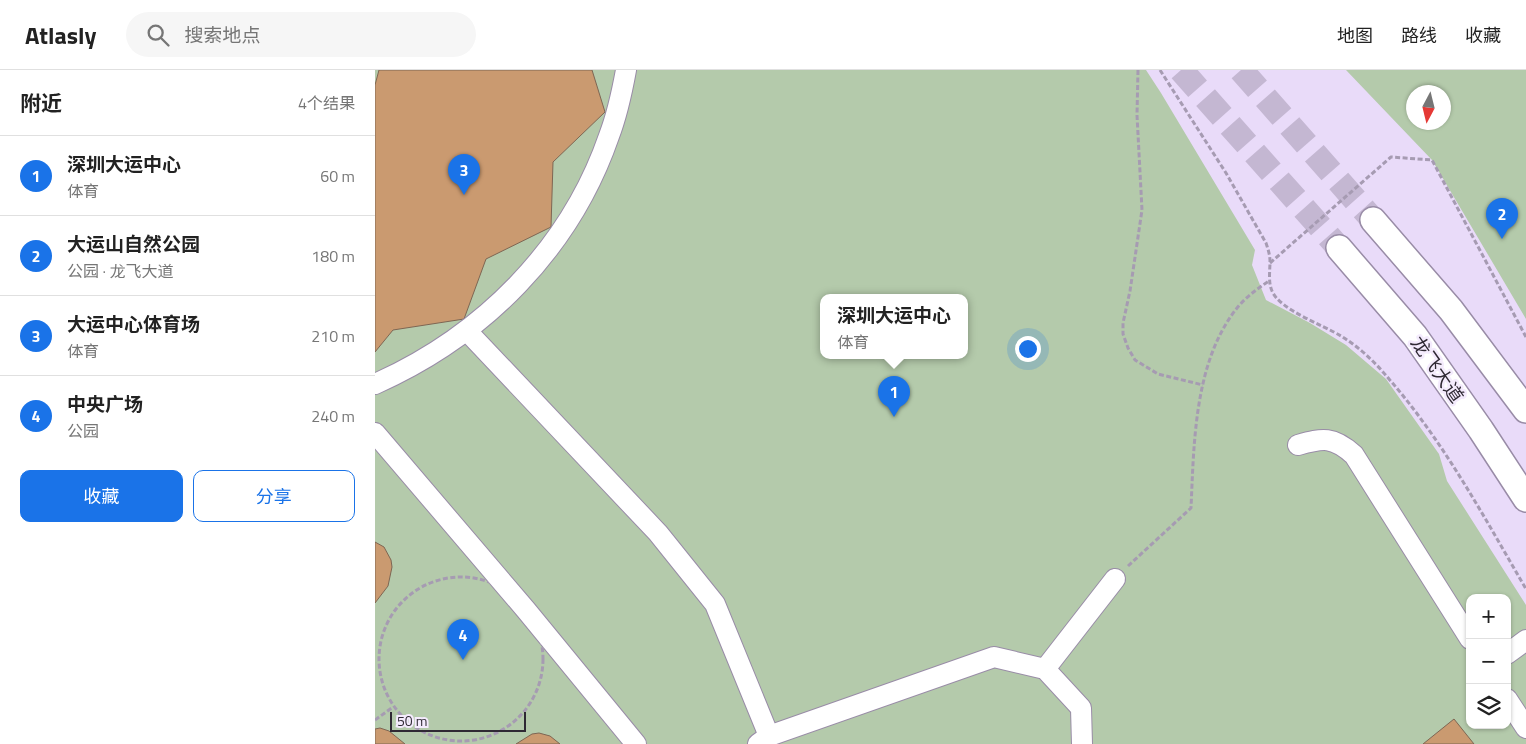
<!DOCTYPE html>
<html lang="zh">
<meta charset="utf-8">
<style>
:root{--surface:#fff;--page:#f6f6f6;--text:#222;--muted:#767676;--line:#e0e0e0;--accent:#1a73e8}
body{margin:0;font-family:"Titillium Web","Noto Sans SC",sans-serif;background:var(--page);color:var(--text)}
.controls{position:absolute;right:15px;bottom:15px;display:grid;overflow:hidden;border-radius:10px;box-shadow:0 1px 4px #0004}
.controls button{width:45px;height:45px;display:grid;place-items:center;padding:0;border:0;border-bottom:1px solid var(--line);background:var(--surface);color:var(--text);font:25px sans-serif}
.compass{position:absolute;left:1031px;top:15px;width:45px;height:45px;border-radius:50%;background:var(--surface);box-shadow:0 1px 4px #0004;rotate:187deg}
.scale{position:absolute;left:15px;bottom:12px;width:136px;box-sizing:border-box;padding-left:5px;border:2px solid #2f2934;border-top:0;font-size:14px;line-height:18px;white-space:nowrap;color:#2f2934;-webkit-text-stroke:4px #f4ebfd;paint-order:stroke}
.you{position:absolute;left:652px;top:278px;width:18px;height:18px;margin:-12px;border:4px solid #fff;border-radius:50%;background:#1a73e8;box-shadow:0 0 0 8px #1a73e833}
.badge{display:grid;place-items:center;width:32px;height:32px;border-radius:50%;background:var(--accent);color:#fff;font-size:16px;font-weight:700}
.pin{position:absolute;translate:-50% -41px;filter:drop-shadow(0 1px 2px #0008)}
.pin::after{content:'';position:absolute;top:26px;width:18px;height:15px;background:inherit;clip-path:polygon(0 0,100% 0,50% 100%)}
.popup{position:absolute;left:445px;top:224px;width:148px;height:65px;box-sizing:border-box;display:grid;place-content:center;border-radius:10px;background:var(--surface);filter:drop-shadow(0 1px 4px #0005);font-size:16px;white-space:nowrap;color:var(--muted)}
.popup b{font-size:19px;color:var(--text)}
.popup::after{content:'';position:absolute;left:50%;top:100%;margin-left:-10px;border:10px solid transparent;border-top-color:var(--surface)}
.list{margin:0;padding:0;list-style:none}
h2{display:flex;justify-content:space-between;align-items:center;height:65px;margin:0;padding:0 20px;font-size:21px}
h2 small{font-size:16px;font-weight:400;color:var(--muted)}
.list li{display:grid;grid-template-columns:32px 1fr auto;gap:15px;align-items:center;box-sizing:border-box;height:80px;padding:0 20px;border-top:1px solid var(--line)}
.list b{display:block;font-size:19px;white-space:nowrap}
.list p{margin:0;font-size:16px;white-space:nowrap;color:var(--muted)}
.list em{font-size:16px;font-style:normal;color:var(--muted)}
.actions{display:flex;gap:10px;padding:15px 20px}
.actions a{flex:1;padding:11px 0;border:1px solid var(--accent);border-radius:10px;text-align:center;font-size:18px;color:var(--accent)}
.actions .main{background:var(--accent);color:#fff}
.icon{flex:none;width:28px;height:28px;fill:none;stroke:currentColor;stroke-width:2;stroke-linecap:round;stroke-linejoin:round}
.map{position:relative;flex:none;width:1151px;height:674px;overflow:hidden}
header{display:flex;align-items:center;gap:30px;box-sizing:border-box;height:70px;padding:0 25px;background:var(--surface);border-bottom:1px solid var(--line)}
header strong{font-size:24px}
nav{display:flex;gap:28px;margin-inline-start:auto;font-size:18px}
.search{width:350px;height:45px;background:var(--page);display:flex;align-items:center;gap:12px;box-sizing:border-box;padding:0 18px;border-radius:28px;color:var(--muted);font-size:19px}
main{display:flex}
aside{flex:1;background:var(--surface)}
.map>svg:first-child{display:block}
.green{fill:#b4caab;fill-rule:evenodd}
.building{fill:#ca9a70;stroke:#7e6653}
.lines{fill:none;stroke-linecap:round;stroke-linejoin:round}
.major-tunnel{stroke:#c4b7d2;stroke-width:25;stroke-dasharray:25 12;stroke-linecap:butt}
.minor-casing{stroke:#998ca7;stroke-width:22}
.major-casing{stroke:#998ca7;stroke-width:28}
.path{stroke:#a69bb2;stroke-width:3;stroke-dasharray:5 2.5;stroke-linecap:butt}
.minor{stroke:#fff;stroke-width:20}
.major{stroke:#fff;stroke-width:25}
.labels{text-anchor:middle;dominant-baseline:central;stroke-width:5;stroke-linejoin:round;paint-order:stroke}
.street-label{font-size:19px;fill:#2f2934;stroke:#f4ebfd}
</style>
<header>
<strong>Atlasly</strong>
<div class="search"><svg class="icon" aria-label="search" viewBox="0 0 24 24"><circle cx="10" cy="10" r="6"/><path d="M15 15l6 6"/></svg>搜索地点</div>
<nav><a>地图</a><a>路线</a><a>收藏</a></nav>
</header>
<main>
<aside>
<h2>附近<small>4个结果</small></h2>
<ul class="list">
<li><span class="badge">1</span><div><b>深圳大运中心</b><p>体育</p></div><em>60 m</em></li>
<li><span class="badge">2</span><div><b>大运山自然公园</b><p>公园 · 龙飞大道</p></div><em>180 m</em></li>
<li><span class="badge">3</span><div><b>大运中心体育场</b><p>体育</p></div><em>210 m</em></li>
<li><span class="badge">4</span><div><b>中央广场</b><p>公园</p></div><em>240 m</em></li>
</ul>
<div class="actions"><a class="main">收藏</a><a>分享</a></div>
</aside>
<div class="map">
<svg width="1151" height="674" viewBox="0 0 1151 674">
<rect width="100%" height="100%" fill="#e9dbf9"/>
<g class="green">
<path d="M0,0H771L786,23L880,180L877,195L891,230L935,253L971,275L1011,309L1064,384L1072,411L1151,535V674H0ZM449,228H589V286H449ZM1095,528H1132V655H1095Z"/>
<path d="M971,0H1151V249L1057,90ZM1038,22H1068V52H1038Z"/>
</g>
<g class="building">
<path d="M4,0H217L230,42L178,92L176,157L111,189L89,249L18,260L0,282V15Z"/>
<path d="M0,472L9,477L16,490L17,497L13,516L0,533Z"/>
<path d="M1079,649L1099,674H1048Z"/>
<path d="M5,658L14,661L30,674H0V659Z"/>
<path d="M164,663L175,666L185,674H141L157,664Z"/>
</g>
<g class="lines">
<g class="major-tunnel">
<path d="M806,0L964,178"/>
<path d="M866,0L998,150"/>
</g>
<defs>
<g id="minor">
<path d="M92,261L283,463L340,534L394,666"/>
<path d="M0,314C108,266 195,179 234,66C242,45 247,22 251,0"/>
<path d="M0,363L151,540L261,674"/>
<path d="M923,375C948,368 958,366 979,385L1095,569"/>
<path d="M1132,584L1151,570"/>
<path d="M670,599L740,509"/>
<path d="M1132,629L1151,658"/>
<path d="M383,674L394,666L619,587L670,599L706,638L707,674"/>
</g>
<g id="major">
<path d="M998,150L1076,240L1151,340"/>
<path d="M964,178L1040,266L1106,360L1151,429"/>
</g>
</defs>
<use href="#minor" class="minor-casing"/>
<use href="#major" class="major-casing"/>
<g class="path">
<path d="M763,0L762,45L767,140L755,221L748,253V264L753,278L760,290L783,304L828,315"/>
<path d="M785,0L851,103L891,173C893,179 895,185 895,191C895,201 893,212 897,221C905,240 948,255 966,266C984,277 1000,292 1014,309C1069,372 1109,447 1151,519"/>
<path d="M895,193L1016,87L1057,90L1151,267"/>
<path d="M753,496L816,438C819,373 819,292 862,238C871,227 882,219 894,211"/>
<circle cx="86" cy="589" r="82"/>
<path d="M0,650L18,637"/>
</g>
<use href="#minor" class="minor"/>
<use href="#major" class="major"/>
</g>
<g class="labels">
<g class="street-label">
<text transform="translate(1063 299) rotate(55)">龙飞大道</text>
</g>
</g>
</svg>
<div class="controls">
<button>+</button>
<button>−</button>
<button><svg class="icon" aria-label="layers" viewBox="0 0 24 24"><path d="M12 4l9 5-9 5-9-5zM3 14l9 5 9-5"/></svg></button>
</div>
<svg class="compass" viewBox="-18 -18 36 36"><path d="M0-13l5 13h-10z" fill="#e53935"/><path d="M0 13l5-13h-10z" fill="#767676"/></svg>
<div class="scale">50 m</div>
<div class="you"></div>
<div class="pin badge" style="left:519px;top:347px">1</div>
<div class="popup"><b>深圳大运中心</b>体育</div>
<div class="pin badge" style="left:1127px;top:169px">2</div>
<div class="pin badge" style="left:89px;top:125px">3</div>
<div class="pin badge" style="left:88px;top:590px">4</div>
</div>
</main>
